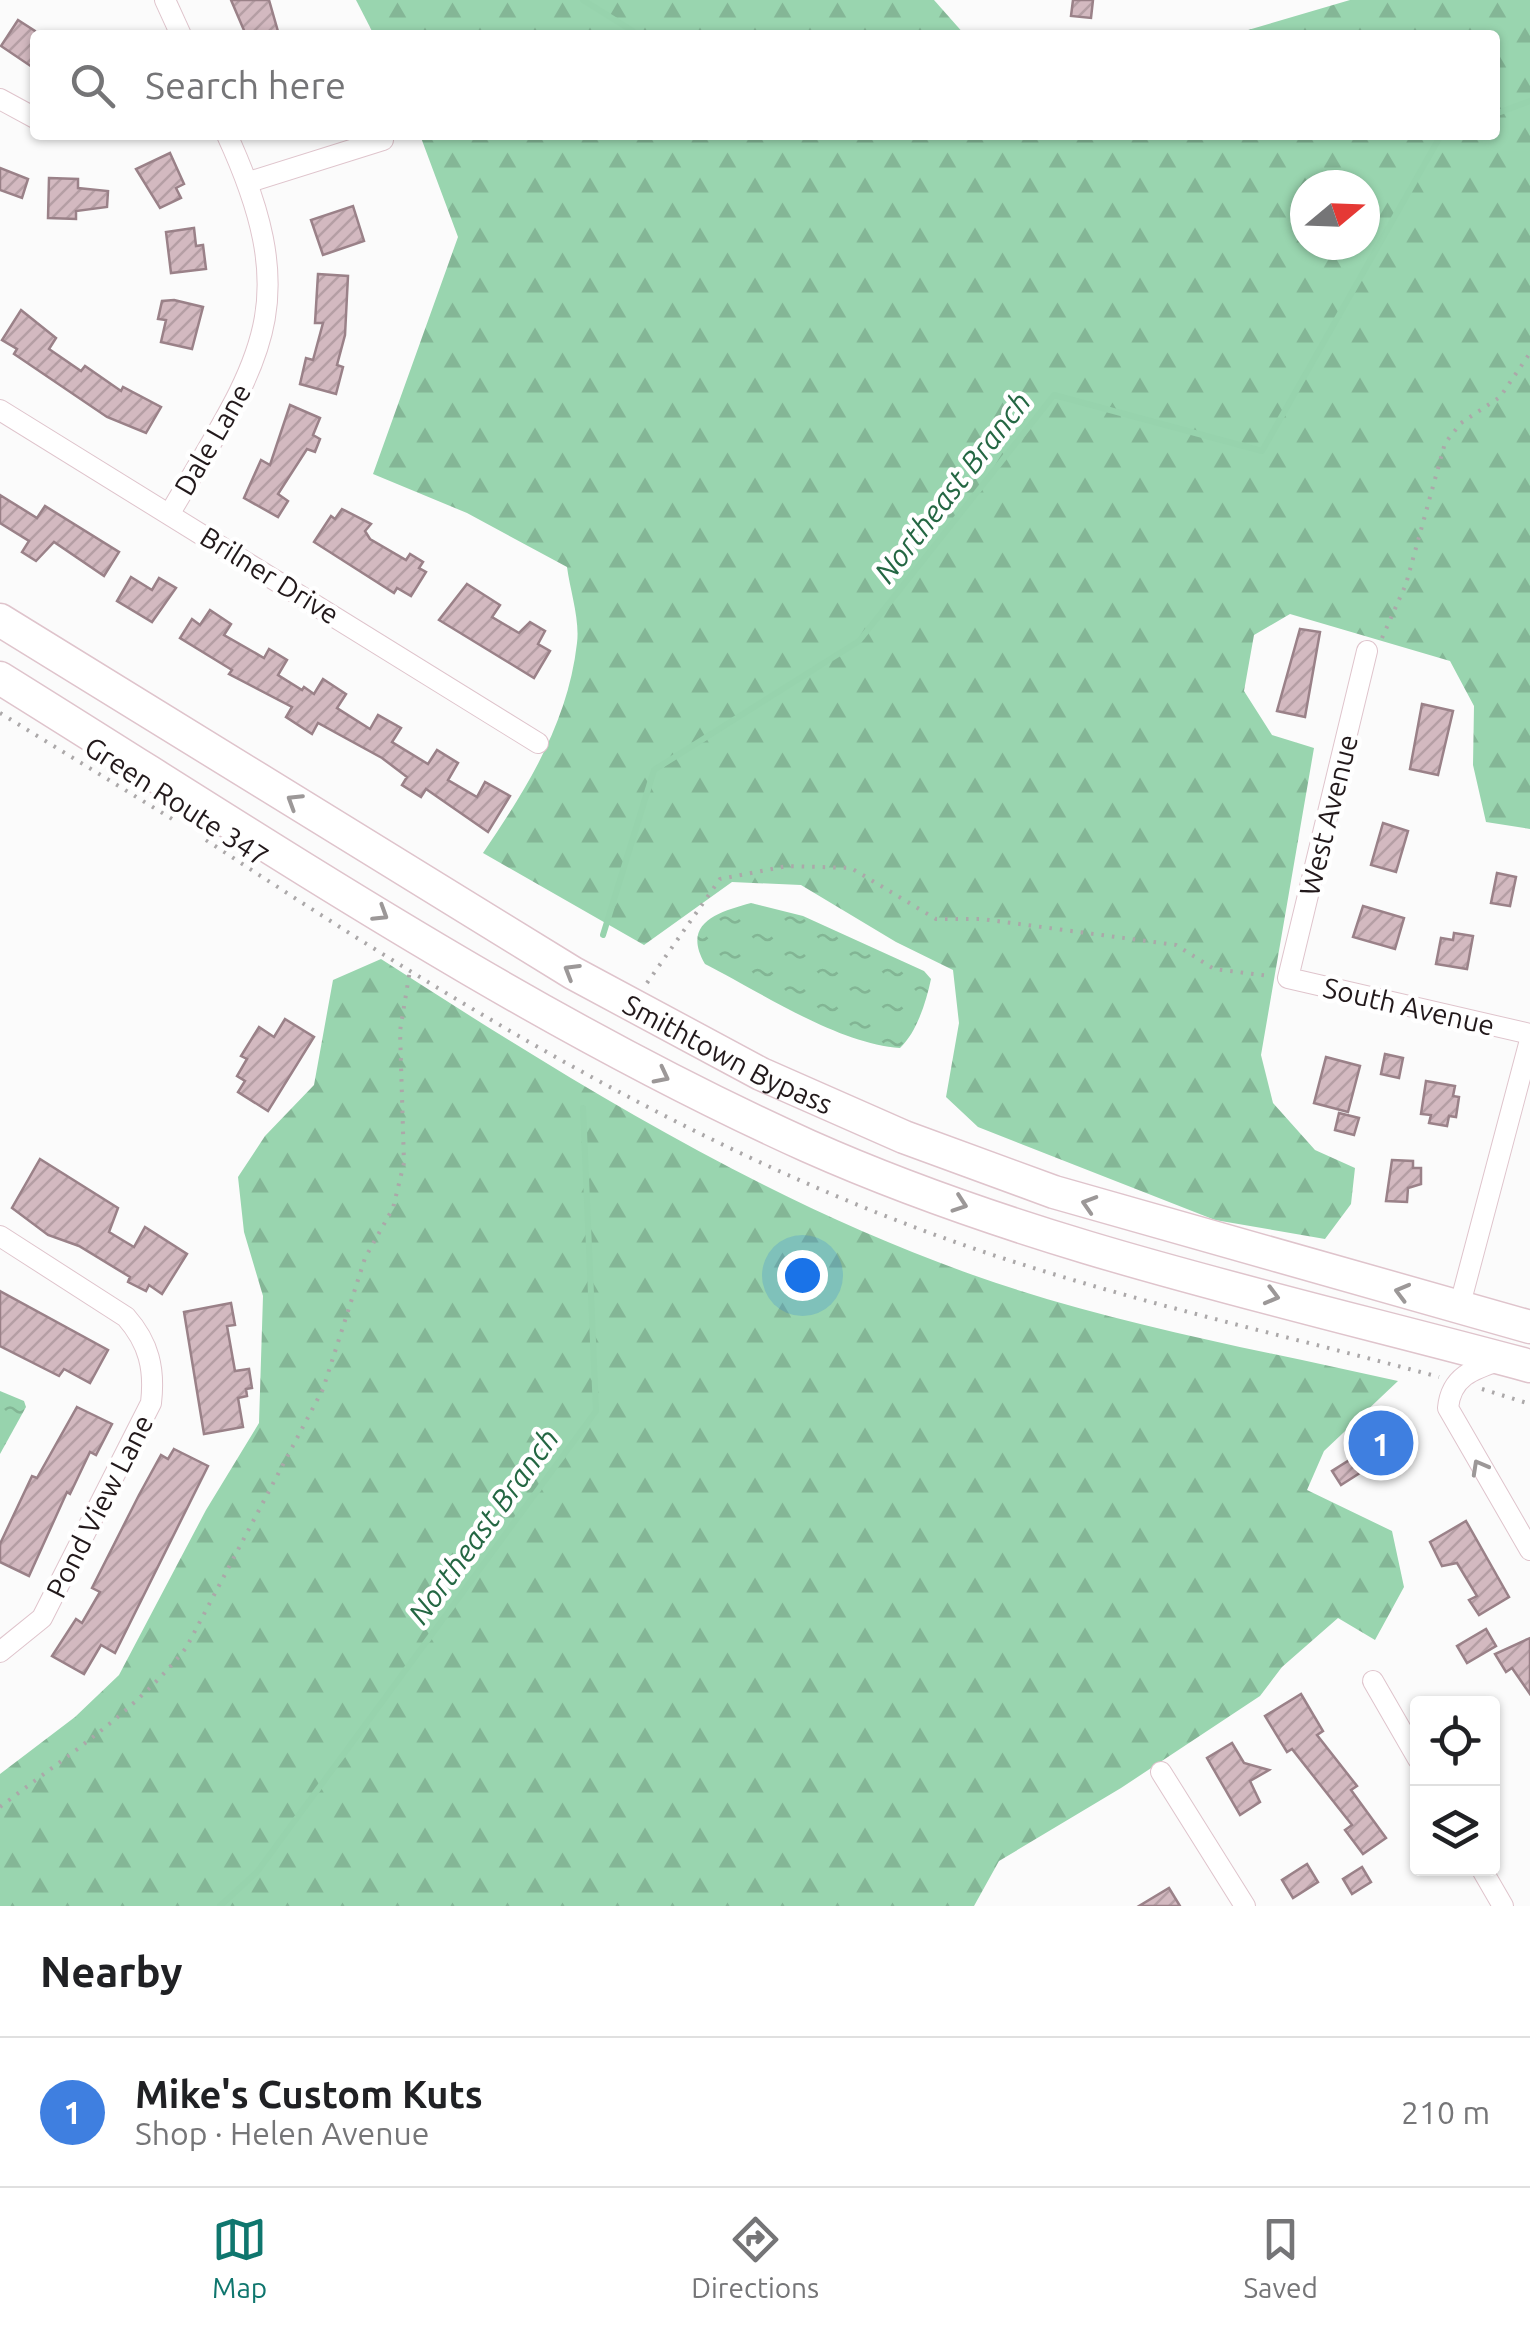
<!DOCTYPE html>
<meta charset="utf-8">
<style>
:root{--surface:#fff;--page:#f2f2f2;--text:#202124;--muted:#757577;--line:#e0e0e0;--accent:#0f766e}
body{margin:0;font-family:Ubuntu,sans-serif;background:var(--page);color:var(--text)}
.controls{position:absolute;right:30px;bottom:30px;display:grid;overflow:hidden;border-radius:10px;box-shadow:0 2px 8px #0004}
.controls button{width:90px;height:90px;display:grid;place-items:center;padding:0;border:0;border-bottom:2px solid var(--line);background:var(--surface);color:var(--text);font:50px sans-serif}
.compass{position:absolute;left:1290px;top:170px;width:90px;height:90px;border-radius:50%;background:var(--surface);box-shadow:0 2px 8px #0004;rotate:71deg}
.you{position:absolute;left:802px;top:1275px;width:35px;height:35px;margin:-25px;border:8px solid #fff;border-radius:50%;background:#1a73e8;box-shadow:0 0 0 15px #1a73e833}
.badge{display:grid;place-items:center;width:65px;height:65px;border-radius:50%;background:var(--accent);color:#fff;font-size:32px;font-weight:700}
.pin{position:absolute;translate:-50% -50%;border:5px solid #fff;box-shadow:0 2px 10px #0006}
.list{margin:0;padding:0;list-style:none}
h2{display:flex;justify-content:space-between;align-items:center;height:130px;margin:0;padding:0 40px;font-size:42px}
h2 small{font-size:32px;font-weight:400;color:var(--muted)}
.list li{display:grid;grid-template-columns:65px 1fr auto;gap:30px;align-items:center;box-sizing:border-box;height:150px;padding:0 40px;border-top:2px solid var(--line)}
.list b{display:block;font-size:38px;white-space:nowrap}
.list p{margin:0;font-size:32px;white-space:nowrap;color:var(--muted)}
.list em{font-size:32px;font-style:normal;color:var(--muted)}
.icon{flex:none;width:55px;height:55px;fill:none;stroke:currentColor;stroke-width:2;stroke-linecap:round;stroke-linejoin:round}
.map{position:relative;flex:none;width:1530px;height:1906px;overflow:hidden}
.search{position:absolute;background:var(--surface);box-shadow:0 2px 8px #0004;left:30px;right:30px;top:30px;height:110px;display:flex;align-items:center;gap:25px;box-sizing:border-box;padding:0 35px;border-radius:10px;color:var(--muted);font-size:38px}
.sheet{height:280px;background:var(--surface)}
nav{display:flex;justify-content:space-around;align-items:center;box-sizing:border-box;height:140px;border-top:2px solid var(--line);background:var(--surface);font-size:28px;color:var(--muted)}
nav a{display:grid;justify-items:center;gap:5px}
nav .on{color:var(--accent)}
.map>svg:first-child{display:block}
.forest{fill:url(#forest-firs);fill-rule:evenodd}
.water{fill:url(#water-ripples)}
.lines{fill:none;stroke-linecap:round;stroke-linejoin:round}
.stream{stroke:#97d3ad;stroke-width:6}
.building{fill:url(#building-hatch);stroke:#9a8188;stroke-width:2.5}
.minor-casing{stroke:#dfc4cc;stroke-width:22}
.trunk-casing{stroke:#dfc4cc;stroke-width:35}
.path{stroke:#aba8a9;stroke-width:4;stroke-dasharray:2.5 8;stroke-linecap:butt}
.minor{stroke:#fff;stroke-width:20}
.trunk{stroke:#fff;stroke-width:32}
.oneway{stroke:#9c9898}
.labels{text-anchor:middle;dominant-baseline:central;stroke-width:9;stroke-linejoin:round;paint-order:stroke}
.street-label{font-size:28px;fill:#22191b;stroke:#fff}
.water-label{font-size:30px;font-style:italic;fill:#246743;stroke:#fff}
</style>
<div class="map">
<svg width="1530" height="1906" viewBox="0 0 1530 1906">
<defs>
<pattern id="forest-firs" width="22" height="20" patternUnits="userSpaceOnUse" patternTransform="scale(2.5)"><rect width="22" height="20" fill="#99d5af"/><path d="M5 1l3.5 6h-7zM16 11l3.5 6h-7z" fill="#84b696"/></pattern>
<pattern id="water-ripples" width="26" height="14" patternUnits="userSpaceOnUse" patternTransform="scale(2.5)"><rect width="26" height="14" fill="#97d3ad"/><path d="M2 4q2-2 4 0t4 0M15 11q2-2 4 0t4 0" fill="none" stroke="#82b594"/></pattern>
<pattern id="building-hatch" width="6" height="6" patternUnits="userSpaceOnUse" patternTransform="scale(2.5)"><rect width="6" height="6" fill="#d3b9c0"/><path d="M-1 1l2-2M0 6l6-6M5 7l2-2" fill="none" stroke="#b59ea4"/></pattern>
</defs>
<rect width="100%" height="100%" fill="#fbfbfb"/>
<g class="forest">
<path d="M356,0H934L965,35H374Z"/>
<path d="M1350,0H1530V829L1486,822L1473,765L1474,706L1450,661L1290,614L1254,635L1244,691L1272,735L1314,748L1261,1055L1273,1103L1315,1150L1355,1168L1351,1204L1325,1239L1215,1220L978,1127L946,1097L959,1023L953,970L896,942L801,885L732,882L644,945L483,853C527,788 568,723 577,643C580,620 570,590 567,567L467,513L373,474L458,237L420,135H1495V35H1231ZM1305,185H1365V245H1305Z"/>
<path d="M381,959C569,1080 761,1200 973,1275C1112,1324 1256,1349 1398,1381L1324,1451L1307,1490L1392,1531L1404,1587L1375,1640L1338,1618L1282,1667L1260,1696L1121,1788L999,1861L974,1906H0V1774L75,1717L119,1675L206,1510L259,1423L263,1296L244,1232L238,1177L265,1136L314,1085L333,980Z"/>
</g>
<g class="water">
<path d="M751,903L803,916L924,971L931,979C926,1002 917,1032 900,1048C838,1044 760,992 705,964C681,923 718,912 751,903Z"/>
<path d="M0,1391L24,1401L26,1407L0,1454Z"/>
</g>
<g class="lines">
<g class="stream">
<path d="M583,0L639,35"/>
<path d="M1495,114L1530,101"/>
<path d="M603,935L654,770L859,641L1054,395L1262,451L1441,135"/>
<path d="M220,1906L257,1872L596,1411L583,1108"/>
</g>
</g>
<g class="building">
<path d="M231,0H269L279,35H246Z"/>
<path d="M1073,0H1093L1091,18L1071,16Z"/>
<path d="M18,20L35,31V69L1,46Z"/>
<path d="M170,153L184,184L176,188L181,198L160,208L136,169Z"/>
<path d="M0,168L28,179L22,198L0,190Z"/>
<path d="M49,178L78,179V188L108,191L107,207L76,211V219L48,218Z"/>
<path d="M353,206L364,241L323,255L311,220Z"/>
<path d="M194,228L196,246L203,245L206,269L171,273L166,232Z"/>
<path d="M318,274L348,276L345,335L337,365L343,367L336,394L300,384L306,358L313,360L323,323H315Z"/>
<path d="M174,300L203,307L192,349L161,342L166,320L158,319L162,301Z"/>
<path d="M21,310L56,338L49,349L81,371L85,366L121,391L123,387L161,407L146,433L107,417L14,354L17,349L2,340Z"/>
<path d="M290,405L320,418L313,435L320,439L315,452L307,449L278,494L288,501L278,517L244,498L261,460L270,465Z"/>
<path d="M0,495L37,518L45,506L119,552L104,576L54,542L36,561L22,552L29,541L0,523Z"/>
<path d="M342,509L371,524L365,531L370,539L406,560L410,554L423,562L419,568L426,572L411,596L397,588L394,593L314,542L331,516L335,519Z"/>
<path d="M131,577L152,590L159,578L176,588L152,622L117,601Z"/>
<path d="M467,584L500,605L492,617L519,633L530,622L545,631L538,644L550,651L534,678L439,620Z"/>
<path d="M210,610L231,624L224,635L264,658L269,649L287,660L278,675L302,690L304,687L314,694L323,679L346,694L337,708L370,729L378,715L401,728L392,742L428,764L437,750L458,763L448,780L477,797L485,782L510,796L488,832L426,789L421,797L402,785L407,777L382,758L318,723L312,734L286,717L292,707L229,674L232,670L180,638L192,619L200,625Z"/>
<path d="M1300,629L1320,632L1305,717L1277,711Z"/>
<path d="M1422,704L1453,711L1438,775L1410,769Z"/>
<path d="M1383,823L1408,831L1396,872L1371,865Z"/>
<path d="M1497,873L1516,877L1510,906L1491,903Z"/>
<path d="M1363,906L1404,918L1395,949L1353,937Z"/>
<path d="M1454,933L1473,936L1467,969L1436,964L1441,938L1453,940Z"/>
<path d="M285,1019L314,1037L268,1111L238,1092L245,1081L237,1076L247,1059L241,1056L259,1027L274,1037Z"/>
<path d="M1385,1054L1403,1058L1399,1078L1381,1074Z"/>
<path d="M1326,1057L1360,1066L1348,1112L1314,1103Z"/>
<path d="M1426,1081L1455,1086L1453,1096L1459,1097L1456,1117L1449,1116L1447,1126L1429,1123L1431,1115L1421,1114Z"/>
<path d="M1339,1113L1359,1118L1354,1135L1335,1130Z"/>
<path d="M40,1159L118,1208L109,1232L134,1247L145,1227L187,1254L162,1294L149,1285L146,1291L128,1282L130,1277L79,1246L48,1235L12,1208Z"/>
<path d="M1392,1160L1413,1161V1168H1421V1184L1408,1188L1407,1202L1386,1201Z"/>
<path d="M0,1291L108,1350L90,1383L64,1369L59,1376L0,1346Z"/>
<path d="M231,1303L235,1325L227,1326L235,1371L249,1369L252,1388L246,1389L247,1396L238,1398L243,1427L204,1434L184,1312Z"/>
<path d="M77,1407L112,1424L96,1455L90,1452L70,1494L67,1492L29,1576L0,1562V1544L32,1476L37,1478Z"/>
<path d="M1388,1421L1404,1442L1393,1449L1398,1457L1377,1470L1374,1464L1341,1485L1332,1471L1370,1447L1364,1436Z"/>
<path d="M174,1449L208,1466L115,1653L101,1645L84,1674L52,1656L76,1619L82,1623L100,1592L92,1588L139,1495L161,1455L168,1459Z"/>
<path d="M1466,1521L1509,1597L1479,1615L1469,1600L1477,1596L1457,1563L1442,1566L1430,1542Z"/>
<path d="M1486,1629L1496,1646L1467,1663L1457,1646Z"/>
<path d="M1530,1638V1694L1512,1668L1506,1672L1495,1654Z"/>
<path d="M1301,1694L1323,1731L1317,1735L1357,1786L1351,1790L1386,1838L1363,1854L1345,1830L1352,1825L1292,1749L1287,1752L1265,1716Z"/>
<path d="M1232,1743L1244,1763L1269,1770L1250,1781L1260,1802L1240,1815L1207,1758Z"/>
<path d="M1307,1864L1318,1882L1293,1898L1282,1880Z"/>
<path d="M1362,1867L1371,1882L1352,1894L1343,1879Z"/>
<path d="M1169,1888L1180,1906H1139Z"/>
</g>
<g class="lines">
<defs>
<g id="minor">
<path d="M165,0L181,35"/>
<path d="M0,99L35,118"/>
<path d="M249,182L383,140"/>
<path d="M0,410L538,743"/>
<path d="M170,513C259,361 307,309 227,135"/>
<path d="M1367,651L1288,978L1530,1034"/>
<path d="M0,1236L126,1317C149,1343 155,1369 151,1403L42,1618L0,1652"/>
<path d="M1459,1308L1530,1040"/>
<path d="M1501,1360C1474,1369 1451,1376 1448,1408L1530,1550"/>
<path d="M1373,1681L1418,1759"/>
<path d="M1161,1772L1245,1906"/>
<path d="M1481,1868L1503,1906"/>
</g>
<g id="trunk">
<path id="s1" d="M0,620L573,973L761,1074L904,1137L1054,1192L1530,1327"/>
<path d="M0,678C264,842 524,1018 808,1146C1037,1248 1289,1301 1530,1366"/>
</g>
</defs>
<use href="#minor" class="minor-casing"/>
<use href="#trunk" class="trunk-casing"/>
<g class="path">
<path d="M1382,638L1406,584L1445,443L1461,423L1500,397L1530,353"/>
<path d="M0,713L177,822"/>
<path d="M206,840C427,986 653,1127 901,1222C1076,1290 1259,1328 1439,1377"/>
<path d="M647,983L720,879L787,866L851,868L936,919H982L1176,945L1214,969L1269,976"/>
<path d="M1482,1389L1530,1404"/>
<path d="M0,1807C66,1756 133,1714 186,1648L323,1389L365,1258L393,1208L404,1163L400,1031L410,970"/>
</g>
<use href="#minor" class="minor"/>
<use href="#trunk" class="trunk"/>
</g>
<defs><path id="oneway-chevron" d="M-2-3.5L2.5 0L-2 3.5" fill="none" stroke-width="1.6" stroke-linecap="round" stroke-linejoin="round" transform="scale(2.5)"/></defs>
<g class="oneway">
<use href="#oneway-chevron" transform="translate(294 801) rotate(-148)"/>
<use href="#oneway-chevron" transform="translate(381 914) rotate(32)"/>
<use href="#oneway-chevron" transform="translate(571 971) rotate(-149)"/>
<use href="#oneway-chevron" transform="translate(662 1076) rotate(27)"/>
<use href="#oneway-chevron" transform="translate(960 1204) rotate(19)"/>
<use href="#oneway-chevron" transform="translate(1089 1204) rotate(-163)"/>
<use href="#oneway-chevron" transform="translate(1402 1292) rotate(-165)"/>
<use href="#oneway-chevron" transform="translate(1272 1296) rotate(15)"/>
<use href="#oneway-chevron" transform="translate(1479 1467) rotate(-119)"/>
</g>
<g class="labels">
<g class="street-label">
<text transform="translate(212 439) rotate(-60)">Dale Lane</text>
<text transform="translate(270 575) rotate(32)">Brilner Drive</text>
<text transform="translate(177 801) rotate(33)">Green Route 347</text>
<text transform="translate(1328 815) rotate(-76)">West Avenue</text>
<text transform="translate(1409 1006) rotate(13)">South Avenue</text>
<text stroke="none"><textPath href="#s1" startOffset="848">Smithtown Bypass</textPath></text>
<text transform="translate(99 1506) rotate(-63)">Pond View Lane</text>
</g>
<g class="water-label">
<text transform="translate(952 487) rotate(-52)">Northeast Branch</text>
<text transform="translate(483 1526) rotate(-54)">Northeast Branch</text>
</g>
</g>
</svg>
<div class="controls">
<button><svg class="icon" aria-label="locate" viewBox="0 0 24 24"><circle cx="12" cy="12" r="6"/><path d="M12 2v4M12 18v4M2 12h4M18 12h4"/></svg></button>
<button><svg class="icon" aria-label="layers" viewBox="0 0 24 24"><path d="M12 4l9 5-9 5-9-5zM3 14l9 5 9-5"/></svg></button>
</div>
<svg class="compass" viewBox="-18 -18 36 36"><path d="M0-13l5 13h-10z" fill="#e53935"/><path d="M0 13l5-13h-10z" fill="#757577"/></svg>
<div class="you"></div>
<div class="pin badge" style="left:1381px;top:1443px;background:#3f7fe0">1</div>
<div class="search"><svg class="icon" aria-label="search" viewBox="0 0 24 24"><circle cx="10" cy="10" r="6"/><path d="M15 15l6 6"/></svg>Search here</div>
</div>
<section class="sheet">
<h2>Nearby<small></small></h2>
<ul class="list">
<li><span class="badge" style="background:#3f7fe0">1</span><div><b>Mike's Custom Kuts</b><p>Shop · Helen Avenue</p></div><em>210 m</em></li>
</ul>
</section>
<nav>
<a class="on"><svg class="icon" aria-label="map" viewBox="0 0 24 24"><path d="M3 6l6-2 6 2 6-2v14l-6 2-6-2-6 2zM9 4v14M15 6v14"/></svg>Map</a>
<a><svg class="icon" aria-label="directions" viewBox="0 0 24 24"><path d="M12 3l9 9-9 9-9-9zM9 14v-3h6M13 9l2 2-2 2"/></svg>Directions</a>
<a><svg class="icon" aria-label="saved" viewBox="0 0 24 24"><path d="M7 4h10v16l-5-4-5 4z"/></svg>Saved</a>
</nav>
